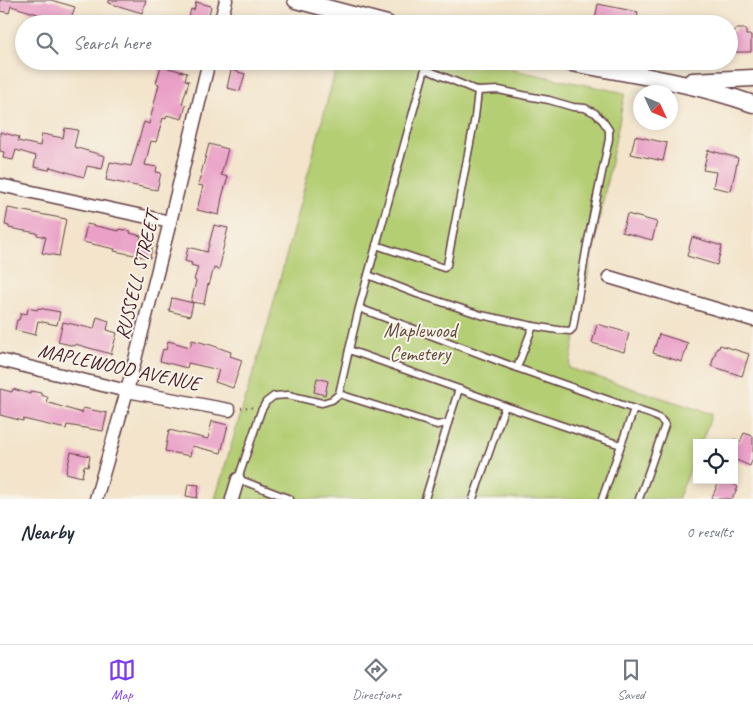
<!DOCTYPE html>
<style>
:root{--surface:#fff;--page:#f6f6f7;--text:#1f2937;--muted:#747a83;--line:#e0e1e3;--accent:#7c3aed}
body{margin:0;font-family:Caveat,sans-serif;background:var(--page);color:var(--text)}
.controls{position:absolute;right:15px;bottom:15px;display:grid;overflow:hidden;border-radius:0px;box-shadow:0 2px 8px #0003}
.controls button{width:45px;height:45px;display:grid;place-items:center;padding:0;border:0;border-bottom:1px solid var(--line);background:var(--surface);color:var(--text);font:25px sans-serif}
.compass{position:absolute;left:633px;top:85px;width:45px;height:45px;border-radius:50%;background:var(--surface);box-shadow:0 2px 8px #0003;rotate:134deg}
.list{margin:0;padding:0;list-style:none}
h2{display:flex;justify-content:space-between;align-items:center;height:65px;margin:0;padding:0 20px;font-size:21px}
h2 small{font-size:16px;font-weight:400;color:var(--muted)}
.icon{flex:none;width:28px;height:28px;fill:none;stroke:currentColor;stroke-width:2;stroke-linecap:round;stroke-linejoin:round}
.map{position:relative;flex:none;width:753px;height:499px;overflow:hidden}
.search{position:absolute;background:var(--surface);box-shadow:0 2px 8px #0003;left:15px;right:15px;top:15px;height:55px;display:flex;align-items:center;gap:12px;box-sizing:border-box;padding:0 18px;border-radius:28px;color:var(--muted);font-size:19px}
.sheet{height:145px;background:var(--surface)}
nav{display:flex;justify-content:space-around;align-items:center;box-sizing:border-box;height:70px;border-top:1px solid var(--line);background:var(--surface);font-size:14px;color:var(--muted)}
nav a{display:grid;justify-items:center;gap:2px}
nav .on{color:var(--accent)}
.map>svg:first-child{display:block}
.green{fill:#b4ce73;stroke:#7f764f}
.building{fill:#eaa0c7}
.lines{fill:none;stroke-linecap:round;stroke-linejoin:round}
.service-casing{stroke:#633d43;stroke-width:9}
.minor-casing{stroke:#633d43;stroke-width:15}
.tertiary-casing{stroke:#633d43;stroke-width:19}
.path{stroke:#633d43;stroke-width:2.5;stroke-dasharray:1 4;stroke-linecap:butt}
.service{stroke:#fff;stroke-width:6}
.minor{stroke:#fff;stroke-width:12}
.tertiary{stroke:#fff;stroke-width:16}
.labels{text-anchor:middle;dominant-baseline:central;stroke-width:4;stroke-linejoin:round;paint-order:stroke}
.street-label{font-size:20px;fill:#4a1f2b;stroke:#f7f3e8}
.park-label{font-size:20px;fill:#644b3d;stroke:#f7f3e8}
</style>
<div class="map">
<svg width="753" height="499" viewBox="0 0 753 499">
<rect width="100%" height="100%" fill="#f7f3e8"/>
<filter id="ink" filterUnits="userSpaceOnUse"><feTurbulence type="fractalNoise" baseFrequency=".02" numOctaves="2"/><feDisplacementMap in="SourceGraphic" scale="10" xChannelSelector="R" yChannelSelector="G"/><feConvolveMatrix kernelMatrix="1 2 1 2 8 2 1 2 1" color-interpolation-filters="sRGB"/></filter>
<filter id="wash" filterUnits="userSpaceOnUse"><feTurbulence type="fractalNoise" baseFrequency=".0096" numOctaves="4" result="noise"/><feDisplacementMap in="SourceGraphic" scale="20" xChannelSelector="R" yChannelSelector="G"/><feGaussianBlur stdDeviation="1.12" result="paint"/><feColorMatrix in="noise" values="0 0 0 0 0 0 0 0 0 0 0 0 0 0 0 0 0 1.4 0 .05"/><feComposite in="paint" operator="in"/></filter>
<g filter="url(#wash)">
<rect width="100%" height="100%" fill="#f3e4cb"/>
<path class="green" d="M338,61H478L504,68L625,93L569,368L712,414L701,443H697V453L678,499H215L268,324Z"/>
<g id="blocks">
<g class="building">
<path d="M0,0H51L75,7L70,21L59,17L58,20L11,6L9,13L0,11Z"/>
<path d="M109,0H146L142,13L109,3Z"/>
<path d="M196,2L211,6L207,24H191V21H188L191,9L194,10Z"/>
<path d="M598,4L638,12L636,24H594Z"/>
<path d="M735,29H746V35H751V52H729V31L735,32Z"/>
<path d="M161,66L187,73L185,80L189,81L182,104L186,105L182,119L167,115L166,119L163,118L156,142L151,141L145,165L157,167L156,172L161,173L157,190L106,180L110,162L131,166L144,122L149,124L159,84L156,83Z"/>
<path d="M231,70L245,74L240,91L227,88Z"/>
<path d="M65,128L78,130L74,147L105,156L102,169L87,166L84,177L50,167L49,170L34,167L36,156L16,150L13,160L3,158L4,152L0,151V132L19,137L18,141L40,146L42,134L63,138Z"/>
<path d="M635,136L667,143L663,161L631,154Z"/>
<path d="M209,144L228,149L221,175L228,177L222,197L219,215L197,210L203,186L198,185Z"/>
<path d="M708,150L738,158L731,191L713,187L716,172L703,170Z"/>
<path d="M8,208L66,219L59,256L42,253L46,237L37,235V233L9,228V226L5,225Z"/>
<path d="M627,214L657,222L652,240L622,232Z"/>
<path d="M87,224L119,231V229L131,231L130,233L141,236L140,241L153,243L150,258L114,251L115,249L83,242Z"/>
<path d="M214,225L228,228L221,257H222L219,270L214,268L209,285L208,284L204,304L191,302L196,281L194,280L198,267L191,265L192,263L185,261L188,247L207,252Z"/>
<path d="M692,237L722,246L717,265L687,256Z"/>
<path d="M172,298L193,303L190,316L169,311Z"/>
<path d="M28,308L37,310L38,308L60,312L57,325L38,321L35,335L15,330L17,320H19L21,313L27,314Z"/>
<path d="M97,317L109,321L107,330L117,333L111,354L75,344V346L58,342L63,322L94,329Z"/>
<path d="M597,324L629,333L624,352L592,343Z"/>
<path d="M659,334L688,343L682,362L653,353Z"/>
<path d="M192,340L211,345L231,352L230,356L242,360L233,388L215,382L219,370L188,363L187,368L160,361L163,349L166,350L168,341L190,347Z"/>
<path d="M720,345L749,354L742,376L711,366L717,348H719Z"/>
<path d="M317,378L328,381L325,395L314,392Z"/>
<path d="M0,389L12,392L13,389L30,394L31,391L41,393V395L48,397L46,402L82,413L83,408L107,413L103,431L67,425L66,429L23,419V421L0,415Z"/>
<path d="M212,421L228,425L221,453L192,446L190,456L165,451L169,430L208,439Z"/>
<path d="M744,433L753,436V458L750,466L734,459V439L740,442Z"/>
<path d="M71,452L90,456L88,467L84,466L82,477L66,473Z"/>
<path d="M720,480H725L738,487L732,499H711Z"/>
<path d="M188,484L199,485L197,498L186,496Z"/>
</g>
</g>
</g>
<g filter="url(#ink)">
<use href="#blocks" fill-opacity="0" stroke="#633d43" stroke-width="1"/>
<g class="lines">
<defs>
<g id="service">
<path d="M376,245L444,268L447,265L475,117L478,91"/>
<path d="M368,275L425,69L478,91L499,90L527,96L549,100L573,107L585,108L595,113L603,121L609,130V139L587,245L573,328L570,331L558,330L533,326"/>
<path d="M349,350L359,308L517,368L533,326L481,315L417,294L368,275L359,308"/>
<path d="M517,368L634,409"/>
<path d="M459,389L505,406"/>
<path d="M621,445L634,409C645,413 660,415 665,425L639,499"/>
<path d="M290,499L238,479L261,411L266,402L274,396L288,395L322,403L332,400L339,394L349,350L459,389L448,423L437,425L339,394"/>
<path d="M425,499L448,423"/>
<path d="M473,499L505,406L587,434L621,445L602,499"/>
</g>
<g id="minor">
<path d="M220,24L226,0"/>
<path d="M0,185L170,222"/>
<path d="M609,277L753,320"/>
<path d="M0,360L127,391L229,410"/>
<path d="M96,499L127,391L170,222L209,61"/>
<path d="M232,499L238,479"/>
</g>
<g id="tertiary">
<path d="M296,0L387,24"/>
<path d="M561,61C625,73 691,82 753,104"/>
<path d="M692,81L753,78"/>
</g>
</defs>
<use href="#service" class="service-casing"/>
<use href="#minor" class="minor-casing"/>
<use href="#tertiary" class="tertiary-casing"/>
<path class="path" d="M241,408L250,407L252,408"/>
<use href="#service" class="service"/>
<use href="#minor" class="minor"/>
<use href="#tertiary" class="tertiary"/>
</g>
</g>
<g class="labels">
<g class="street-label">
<text transform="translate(137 276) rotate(-76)">RUSSELL STREET</text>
<text transform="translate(119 367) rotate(12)">MAPLEWOOD AVENUE</text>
</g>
<g class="park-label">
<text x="420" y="330">Maplewood<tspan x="420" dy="23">Cemetery</tspan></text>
</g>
</g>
</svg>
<div class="controls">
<button><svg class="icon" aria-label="locate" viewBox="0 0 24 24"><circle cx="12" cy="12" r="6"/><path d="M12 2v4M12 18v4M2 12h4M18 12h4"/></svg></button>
</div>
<svg class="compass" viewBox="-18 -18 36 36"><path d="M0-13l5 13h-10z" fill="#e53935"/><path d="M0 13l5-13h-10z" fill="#747a83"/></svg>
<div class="search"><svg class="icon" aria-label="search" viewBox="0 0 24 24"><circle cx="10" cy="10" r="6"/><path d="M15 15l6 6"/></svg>Search here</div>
</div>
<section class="sheet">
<h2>Nearby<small>0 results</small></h2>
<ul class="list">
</ul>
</section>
<nav>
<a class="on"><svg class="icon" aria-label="map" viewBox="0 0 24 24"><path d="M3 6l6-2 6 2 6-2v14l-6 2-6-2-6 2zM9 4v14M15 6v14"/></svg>Map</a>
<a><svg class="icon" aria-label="directions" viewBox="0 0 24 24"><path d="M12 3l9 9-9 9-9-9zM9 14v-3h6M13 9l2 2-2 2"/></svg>Directions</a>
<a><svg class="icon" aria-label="saved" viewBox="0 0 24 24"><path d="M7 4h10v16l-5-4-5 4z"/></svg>Saved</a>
</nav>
